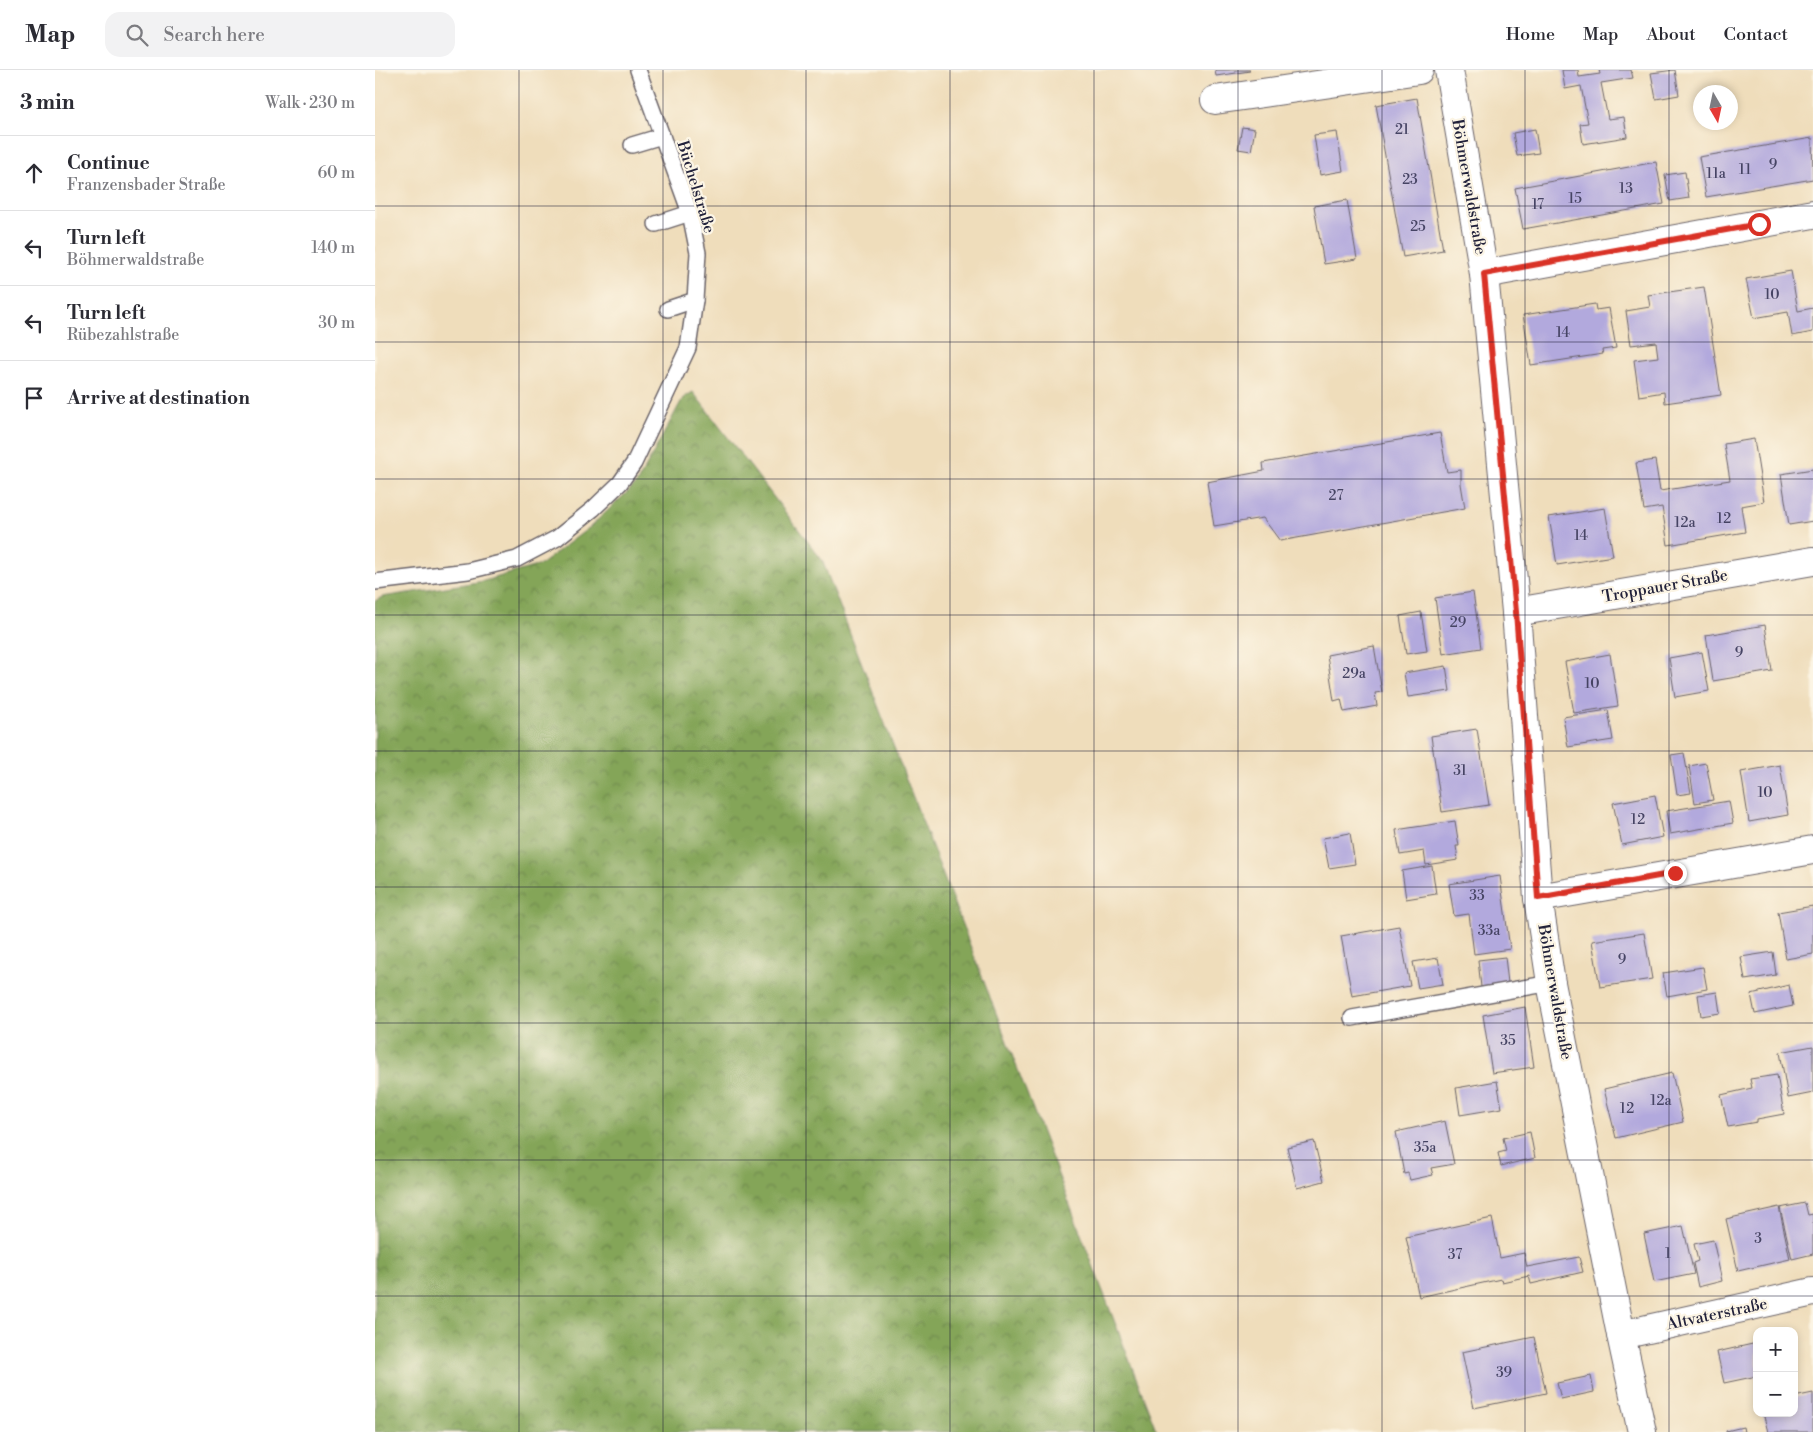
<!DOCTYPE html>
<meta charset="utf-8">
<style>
:root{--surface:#fff;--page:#f2f2f3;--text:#2b2b33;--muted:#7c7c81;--line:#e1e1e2}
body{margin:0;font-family:"Libre Bodoni",serif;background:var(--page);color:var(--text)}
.controls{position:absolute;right:15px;bottom:15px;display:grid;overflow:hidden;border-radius:10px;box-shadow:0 2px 8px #0003}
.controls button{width:45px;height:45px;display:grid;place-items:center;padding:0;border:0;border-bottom:1px solid var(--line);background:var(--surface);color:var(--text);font:25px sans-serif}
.compass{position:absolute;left:1318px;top:15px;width:45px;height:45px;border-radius:50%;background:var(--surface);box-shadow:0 2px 8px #0003;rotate:171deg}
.stop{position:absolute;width:15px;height:15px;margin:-11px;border:4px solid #d93025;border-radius:50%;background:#fff}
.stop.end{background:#d93025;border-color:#fff;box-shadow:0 1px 5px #0008}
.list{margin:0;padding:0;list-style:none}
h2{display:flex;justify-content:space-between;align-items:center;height:65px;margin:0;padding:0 20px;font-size:21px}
h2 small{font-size:16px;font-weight:400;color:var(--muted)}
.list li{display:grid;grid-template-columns:32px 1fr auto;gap:15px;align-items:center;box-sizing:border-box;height:75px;padding:0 20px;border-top:1px solid var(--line)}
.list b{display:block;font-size:19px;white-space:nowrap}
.list p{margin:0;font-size:16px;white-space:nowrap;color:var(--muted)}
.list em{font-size:16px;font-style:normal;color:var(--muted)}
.icon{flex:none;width:28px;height:28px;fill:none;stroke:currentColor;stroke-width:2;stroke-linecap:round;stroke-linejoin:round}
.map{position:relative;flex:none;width:1438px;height:1362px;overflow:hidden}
header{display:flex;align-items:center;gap:30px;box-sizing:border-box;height:70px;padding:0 25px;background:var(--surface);border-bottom:1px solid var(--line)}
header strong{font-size:24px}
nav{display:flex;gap:28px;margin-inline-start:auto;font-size:18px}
.search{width:350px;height:45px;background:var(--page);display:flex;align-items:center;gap:12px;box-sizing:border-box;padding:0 18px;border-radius:15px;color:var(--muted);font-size:19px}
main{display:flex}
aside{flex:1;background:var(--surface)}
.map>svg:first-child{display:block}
.forest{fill:url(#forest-crowns);stroke:#53644a}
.building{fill:#b2a9dd}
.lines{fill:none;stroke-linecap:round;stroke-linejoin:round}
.service-casing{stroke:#6a6368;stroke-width:18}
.minor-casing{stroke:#6a6368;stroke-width:30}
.service{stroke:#fff;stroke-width:15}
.minor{stroke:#fff;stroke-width:28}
.route{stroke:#d93025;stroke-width:6}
.grid{fill:none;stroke:#22223b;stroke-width:1;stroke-opacity:0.55}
.labels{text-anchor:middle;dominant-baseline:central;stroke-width:4.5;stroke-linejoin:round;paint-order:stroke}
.number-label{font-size:14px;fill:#464464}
.street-label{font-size:16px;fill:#22223b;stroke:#fcf5e5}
</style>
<header>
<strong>Map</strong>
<div class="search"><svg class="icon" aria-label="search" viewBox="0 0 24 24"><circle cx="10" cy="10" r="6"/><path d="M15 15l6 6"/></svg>Search here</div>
<nav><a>Home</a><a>Map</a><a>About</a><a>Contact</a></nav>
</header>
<main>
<aside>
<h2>3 min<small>Walk · 230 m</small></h2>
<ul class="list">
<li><svg class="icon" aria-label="ahead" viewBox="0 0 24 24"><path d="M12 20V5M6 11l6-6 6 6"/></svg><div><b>Continue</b><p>Franzensbader Straße</p></div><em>60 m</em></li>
<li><svg class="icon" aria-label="left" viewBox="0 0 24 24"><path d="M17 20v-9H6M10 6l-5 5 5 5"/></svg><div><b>Turn left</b><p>Böhmerwaldstraße</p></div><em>140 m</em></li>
<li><svg class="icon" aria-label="left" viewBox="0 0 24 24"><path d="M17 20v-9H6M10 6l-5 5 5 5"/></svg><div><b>Turn left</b><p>Rübezahlstraße</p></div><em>30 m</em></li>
<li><svg class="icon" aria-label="arrive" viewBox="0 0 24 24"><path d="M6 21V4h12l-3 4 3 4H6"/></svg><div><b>Arrive at destination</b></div></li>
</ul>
</aside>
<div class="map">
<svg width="1438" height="1362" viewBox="0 0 1438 1362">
<defs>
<pattern id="forest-crowns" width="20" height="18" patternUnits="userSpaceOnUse" patternTransform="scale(1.25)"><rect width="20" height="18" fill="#84a559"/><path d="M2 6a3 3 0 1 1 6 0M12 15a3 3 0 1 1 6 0" fill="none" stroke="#6c864b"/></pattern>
</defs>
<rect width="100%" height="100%" fill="#fcf5e5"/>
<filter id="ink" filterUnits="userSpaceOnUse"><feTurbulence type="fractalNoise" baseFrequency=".02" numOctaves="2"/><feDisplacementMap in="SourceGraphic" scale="10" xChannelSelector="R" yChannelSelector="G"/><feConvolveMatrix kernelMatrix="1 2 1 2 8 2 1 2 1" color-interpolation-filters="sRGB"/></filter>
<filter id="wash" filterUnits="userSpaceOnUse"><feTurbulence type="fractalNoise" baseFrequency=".0096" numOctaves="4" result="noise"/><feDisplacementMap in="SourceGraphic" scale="20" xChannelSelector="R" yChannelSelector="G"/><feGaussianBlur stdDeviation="1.12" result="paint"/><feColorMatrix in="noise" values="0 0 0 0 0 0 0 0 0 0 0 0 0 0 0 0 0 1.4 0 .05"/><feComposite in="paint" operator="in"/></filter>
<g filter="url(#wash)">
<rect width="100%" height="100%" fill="#efddbb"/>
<path class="forest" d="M318,322L447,490L782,1362H0V531L7,527L109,511L165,495L215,457L262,413L308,328Z"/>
<g id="blocks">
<g class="building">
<path d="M840,0H875V1L841,6Z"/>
<path d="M1187,0H1203L1204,7L1225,4L1224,0H1256L1258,8L1226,13L1233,49L1249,47L1252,67L1208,74L1205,54L1213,53L1206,16L1190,19Z"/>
<path d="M1300,0L1304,25L1281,29L1276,3Z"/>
<path d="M1042,28L1068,180L1028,187L1001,35Z"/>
<path d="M867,57L880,59L876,81L863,79Z"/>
<path d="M1160,59L1164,83L1142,86L1138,63Z"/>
<path d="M962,62L968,101L945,105L939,65Z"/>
<path d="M1437,68L1438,109L1331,127L1324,87Z"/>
<path d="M1281,92L1289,134L1148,159L1140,118Z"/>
<path d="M1310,102L1314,128L1295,131L1290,105Z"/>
<path d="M972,130L982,189L949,194L939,136Z"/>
<path d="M1416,201L1423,241L1438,238V262L1417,266L1413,242L1379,248L1371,209Z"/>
<path d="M1329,217L1346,325L1290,333L1289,322L1264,326L1259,290L1283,287L1281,272L1256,275L1251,241L1275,237L1273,225Z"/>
<path d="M1220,234L1221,240L1234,238L1241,278L1227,280L1228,284L1156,295L1148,245Z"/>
<path d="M1065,363L1072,402L1086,400V414L1090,438L905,471L888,448L839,456L832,412L889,401L888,393Z"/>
<path d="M1379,369L1389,432L1366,436L1370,462L1293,475L1287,437L1269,440L1261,393L1280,390L1285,421L1355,410L1349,374Z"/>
<path d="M1438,399V451L1414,455L1406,404Z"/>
<path d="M1230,438L1238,486L1182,495L1174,447Z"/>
<path d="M1098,522L1106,578L1068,584L1060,528Z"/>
<path d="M1046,542L1052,581L1031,584L1025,546Z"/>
<path d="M1390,555L1397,601L1338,611L1331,565Z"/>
<path d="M999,576L1007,622L1000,623L1002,636L969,642L966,629L959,631L952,585Z"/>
<path d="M1327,582L1334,621L1300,627L1294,588Z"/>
<path d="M1235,584L1243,636L1199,643L1190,592Z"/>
<path d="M1071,596L1075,621L1033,627L1029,603Z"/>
<path d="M1233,640L1238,670L1193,677L1188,647Z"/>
<path d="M1102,659L1114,735L1067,742L1056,666Z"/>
<path d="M1309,683L1316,723L1302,725L1296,685Z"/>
<path d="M1331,693L1338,730L1320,733L1314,696Z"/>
<path d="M1405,695L1413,745L1374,752L1366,702Z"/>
<path d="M1280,725L1288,767L1247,775L1238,733Z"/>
<path d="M1354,731L1358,753L1295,764L1291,741Z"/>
<path d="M1080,751L1084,776H1081L1083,790L1051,795L1049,781L1025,785L1021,760Z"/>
<path d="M975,763L980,794L954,798L948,768Z"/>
<path d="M1057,796L1061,824L1031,829L1027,801Z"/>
<path d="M1125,806L1135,879L1099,884L1094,844L1079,846L1074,814Z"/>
<path d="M1438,836V884L1411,889L1403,842Z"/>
<path d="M1024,856L1035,916L977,926L966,866Z"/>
<path d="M1269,863L1277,909L1225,917L1217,871Z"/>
<path d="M1398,882L1401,905L1370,910L1366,887Z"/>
<path d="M1130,887L1133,913L1106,917L1103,890Z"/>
<path d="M1063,888L1068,914L1043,918L1038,892Z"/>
<path d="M1328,897L1332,919L1292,926L1288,903Z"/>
<path d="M1414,915L1418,936L1380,944L1376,924Z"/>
<path d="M1342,922L1345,943L1326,946L1323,925Z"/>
<path d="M1150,937L1159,997L1117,1003L1108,945Z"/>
<path d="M1438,976V1023L1413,1028L1405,982Z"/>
<path d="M1297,1003L1308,1052L1241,1068L1229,1019Z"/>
<path d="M1402,1005L1409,1044L1382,1049V1052L1353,1057L1346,1025L1377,1018L1375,1009Z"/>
<path d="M1122,1011L1127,1038L1085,1045L1081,1018Z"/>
<path d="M1070,1051L1079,1094L1056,1098L1058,1105L1035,1110L1033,1103L1029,1104L1021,1062Z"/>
<path d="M1155,1062L1160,1088L1126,1096L1123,1083L1131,1081L1128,1068Z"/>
<path d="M939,1071L949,1111L922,1118L912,1077Z"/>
<path d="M1430,1133L1433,1145L1438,1144V1184L1417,1189L1405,1138Z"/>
<path d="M1404,1137L1415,1189L1363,1201L1351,1149Z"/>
<path d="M1117,1148L1125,1188L1149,1183L1152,1197L1204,1187L1208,1202L1156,1214L1154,1206L1127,1212L1126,1209L1044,1227L1031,1167Z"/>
<path d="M1308,1156L1319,1204L1279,1212L1269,1164Z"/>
<path d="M1338,1170L1347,1211L1323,1217L1318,1193L1323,1191L1319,1174Z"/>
<path d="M1159,1267L1171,1323L1099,1338L1087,1282Z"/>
<path d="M1382,1273V1306L1349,1313L1342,1282Z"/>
<path d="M1216,1306L1219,1322L1186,1329L1182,1313Z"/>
<path d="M1438,1323V1362H1393L1388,1343H1419V1327Z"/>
<path d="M1368,1357L1369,1362H1351V1361Z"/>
</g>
</g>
</g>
<g filter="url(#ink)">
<use href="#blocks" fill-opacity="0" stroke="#6a6368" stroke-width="1"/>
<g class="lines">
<defs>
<g id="service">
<path d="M257,75L287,66"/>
<path d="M281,154L315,143"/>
<path d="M293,239L320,230"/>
<path d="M0,512L93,501L142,489L182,468L218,439L245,413L259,393L313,278L320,230L323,183L315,143L263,0"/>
<path d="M977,948L1176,913"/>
</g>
<g id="minor">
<path d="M1074,0L1109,204L1141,542L1163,828L1176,913L1246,1265L1267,1362"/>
<path d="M840,30L1044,0"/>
<path d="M1109,204L1438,144"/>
<path d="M1141,542L1438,491"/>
<path d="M1163,828L1438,780"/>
<path d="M1246,1265L1438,1222"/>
</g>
</defs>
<use href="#service" class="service-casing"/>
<use href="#minor" class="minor-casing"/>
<use href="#service" class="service"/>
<use href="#minor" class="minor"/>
</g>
</g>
<g class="lines" filter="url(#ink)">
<path class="route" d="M1300,803L1163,828L1141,542L1109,204L1384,154"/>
</g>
<path class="grid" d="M144,0V1362M288,0V1362M431,0V1362M575,0V1362M719,0V1362M863,0V1362M1007,0V1362M1150,0V1362M1294,0V1362M0,136H1438M0,272H1438M0,409H1438M0,545H1438M0,681H1438M0,817H1438M0,953H1438M0,1090H1438M0,1226H1438"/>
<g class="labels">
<g class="number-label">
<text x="1027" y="60">21</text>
<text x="1398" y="95">9</text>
<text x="1370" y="100">11</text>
<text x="1341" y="104">11a</text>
<text x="1035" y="110">23</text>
<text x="1251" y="119">13</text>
<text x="1200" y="129">15</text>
<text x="1163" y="135">17</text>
<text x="1043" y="157">25</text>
<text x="1397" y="225">10</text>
<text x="1188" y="263">14</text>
<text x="961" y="426">27</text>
<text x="1349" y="449">12</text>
<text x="1310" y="453">12a</text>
<text x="1206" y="466">14</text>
<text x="1083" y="553">29</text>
<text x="1364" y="583">9</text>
<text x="979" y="604">29a</text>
<text x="1217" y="614">10</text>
<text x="1085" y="701">31</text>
<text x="1390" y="723">10</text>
<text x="1263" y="750">12</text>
<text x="1102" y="826">33</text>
<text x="1114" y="861">33a</text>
<text x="1247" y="890">9</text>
<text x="1133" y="971">35</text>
<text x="1286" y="1031">12a</text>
<text x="1252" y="1039">12</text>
<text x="1050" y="1078">35a</text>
<text x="1383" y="1169">3</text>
<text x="1293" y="1184">1</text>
<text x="1080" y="1185">37</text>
<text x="1129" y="1303">39</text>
</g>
<g class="street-label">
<text transform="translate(321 117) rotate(73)">Büchelstraße</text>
<text transform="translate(1094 117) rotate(80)">Böhmerwaldstraße</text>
<text transform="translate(1290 516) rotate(-10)">Troppauer Straße</text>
<text transform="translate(1180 922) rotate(80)">Böhmerwaldstraße</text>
<text transform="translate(1342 1244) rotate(-12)">Altvaterstraße</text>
</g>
</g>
</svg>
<div class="controls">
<button>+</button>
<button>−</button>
</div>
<svg class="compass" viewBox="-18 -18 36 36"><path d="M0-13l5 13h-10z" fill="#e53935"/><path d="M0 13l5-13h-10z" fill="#7c7c81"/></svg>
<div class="stop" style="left:1384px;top:154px"></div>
<div class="stop end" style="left:1300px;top:803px"></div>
</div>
</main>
